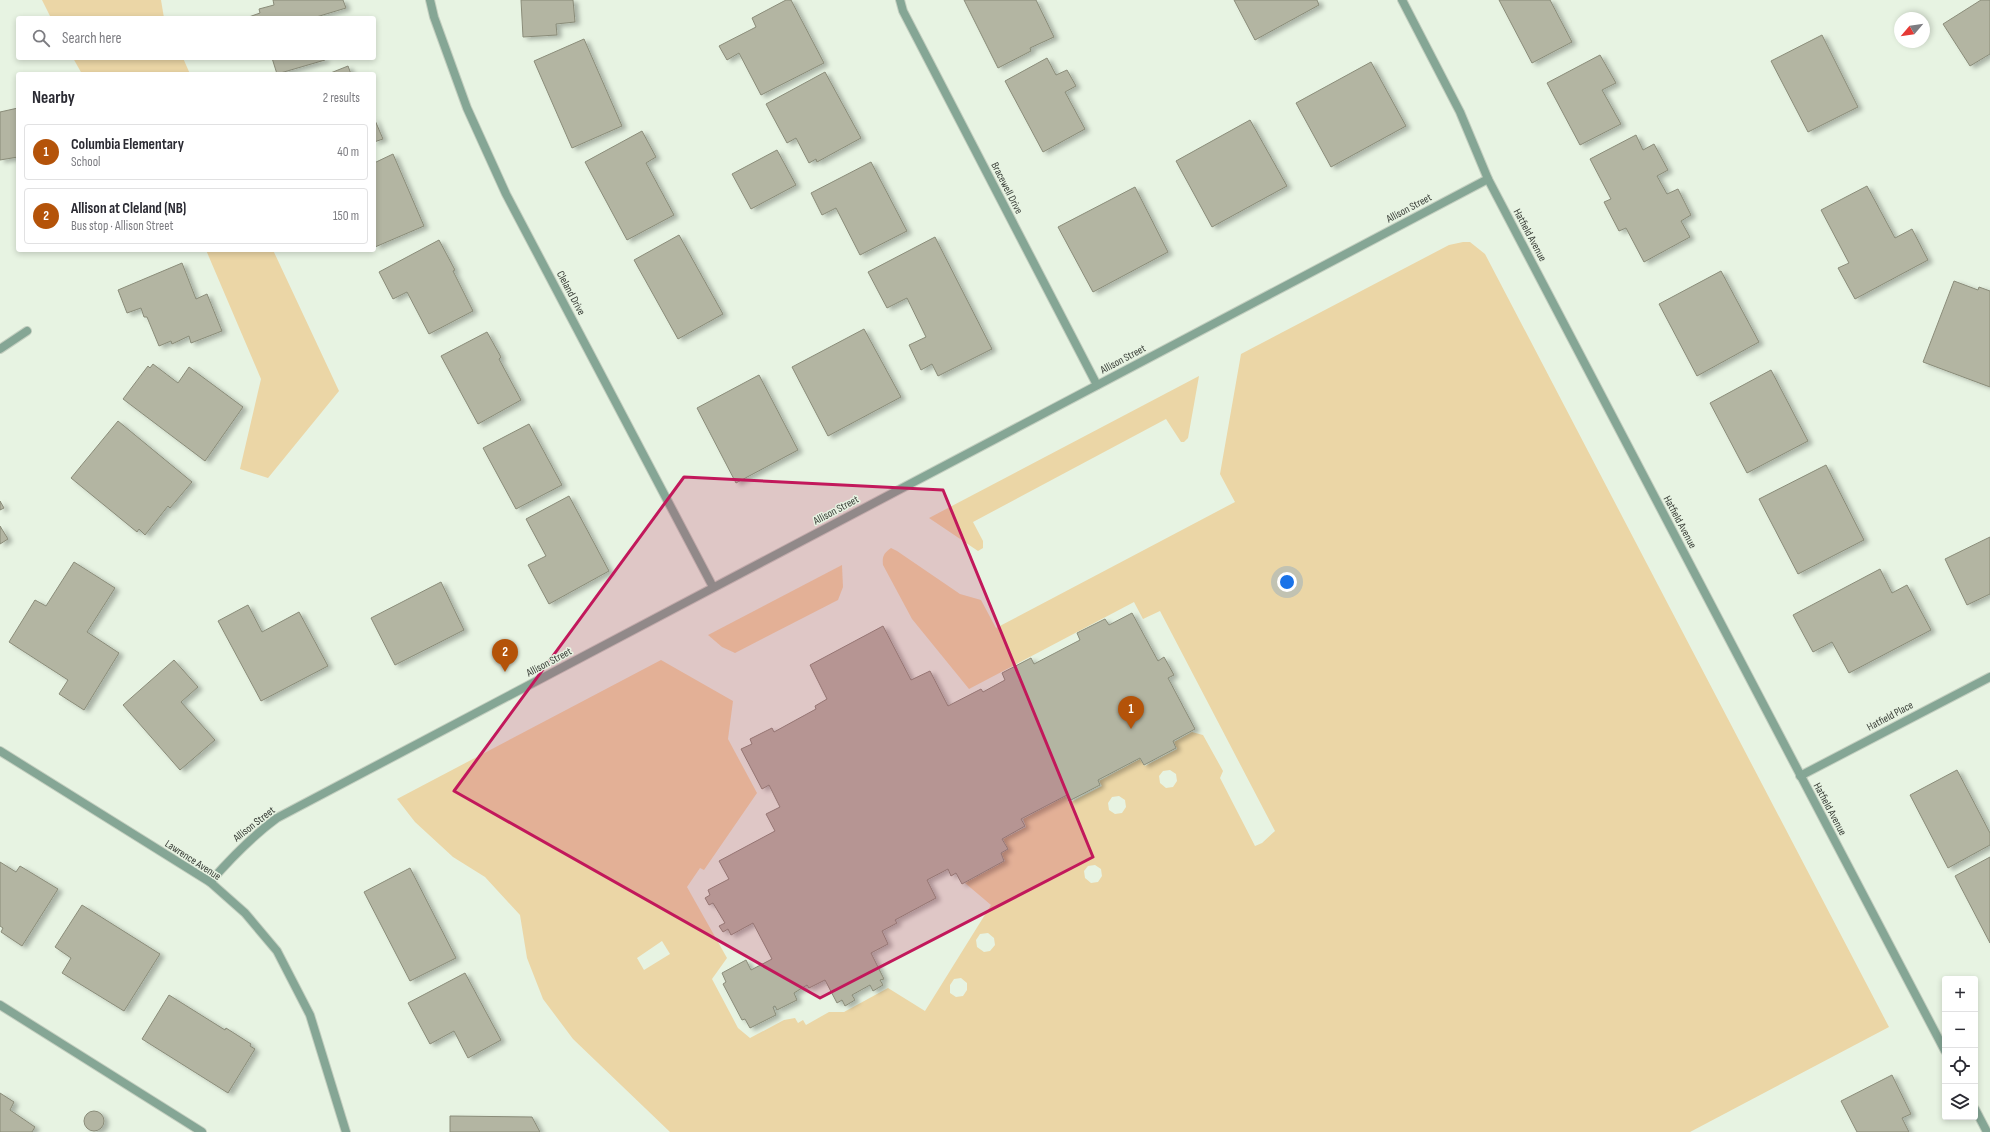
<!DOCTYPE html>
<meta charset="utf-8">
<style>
:root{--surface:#fff;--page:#f2f2f3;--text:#2b2b33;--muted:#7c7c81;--line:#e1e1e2;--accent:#b45309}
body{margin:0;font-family:"Sofia Sans Condensed",sans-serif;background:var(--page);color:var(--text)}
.controls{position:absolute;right:12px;bottom:12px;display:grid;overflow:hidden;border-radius:4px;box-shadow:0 2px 6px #0003}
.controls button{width:36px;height:36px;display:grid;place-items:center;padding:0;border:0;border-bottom:1px solid var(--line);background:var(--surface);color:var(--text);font:20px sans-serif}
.compass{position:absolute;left:1894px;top:12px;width:36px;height:36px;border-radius:50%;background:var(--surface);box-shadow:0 2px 6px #0003;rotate:241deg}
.you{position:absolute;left:1287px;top:582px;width:14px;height:14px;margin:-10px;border:3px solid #fff;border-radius:50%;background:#1a73e8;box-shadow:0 0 0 6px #1a73e833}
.badge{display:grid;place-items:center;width:26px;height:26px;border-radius:50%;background:var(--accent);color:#fff;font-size:13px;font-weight:700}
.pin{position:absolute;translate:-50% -33px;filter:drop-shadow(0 1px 2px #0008)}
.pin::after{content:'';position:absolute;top:21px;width:14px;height:12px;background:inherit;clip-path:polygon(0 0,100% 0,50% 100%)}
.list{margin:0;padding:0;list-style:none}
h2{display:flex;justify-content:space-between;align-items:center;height:52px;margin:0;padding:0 16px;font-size:17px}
h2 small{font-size:13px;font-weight:400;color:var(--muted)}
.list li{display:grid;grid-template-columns:26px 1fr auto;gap:12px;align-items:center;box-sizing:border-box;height:56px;margin:0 8px 8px;padding:0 8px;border:1px solid var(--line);border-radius:4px}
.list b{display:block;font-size:15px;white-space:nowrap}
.list p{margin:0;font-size:13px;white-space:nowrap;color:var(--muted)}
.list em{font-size:13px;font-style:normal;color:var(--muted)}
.icon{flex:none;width:22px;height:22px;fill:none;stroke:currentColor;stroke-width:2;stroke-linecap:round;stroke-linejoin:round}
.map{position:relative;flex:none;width:1990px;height:1132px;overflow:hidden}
.search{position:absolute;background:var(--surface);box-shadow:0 2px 6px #0003;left:16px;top:16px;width:360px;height:44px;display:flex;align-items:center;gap:10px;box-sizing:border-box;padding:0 14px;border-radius:4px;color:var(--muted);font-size:15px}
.panel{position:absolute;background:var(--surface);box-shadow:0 2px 6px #0003;left:16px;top:72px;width:360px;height:180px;border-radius:4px}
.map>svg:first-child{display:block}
.green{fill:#ebd6a6;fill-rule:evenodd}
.building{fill:#b3b5a2;stroke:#8a8c79;filter:url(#shadow)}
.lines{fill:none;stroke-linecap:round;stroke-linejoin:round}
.service-casing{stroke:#c4cfc0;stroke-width:10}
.minor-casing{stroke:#c4cfc0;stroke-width:10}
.service{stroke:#85a695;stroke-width:8}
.minor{stroke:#85a695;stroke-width:8}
.marked{fill:#c2185b;fill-opacity:0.2;stroke:#c2185b;stroke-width:3;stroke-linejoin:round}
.labels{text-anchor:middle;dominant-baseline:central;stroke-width:3;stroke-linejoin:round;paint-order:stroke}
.street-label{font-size:11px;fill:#3a3f38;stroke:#e7f3e2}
</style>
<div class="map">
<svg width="1990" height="1132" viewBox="0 0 1990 1132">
<defs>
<filter id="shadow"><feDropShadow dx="4.5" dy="2.5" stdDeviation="2" flood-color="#0004"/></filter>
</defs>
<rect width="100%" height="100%" fill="#e7f3e2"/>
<g class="green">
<path d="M42,0H161L164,18H51Z"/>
<path d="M73,58H183L190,74H82Z"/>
<path d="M1463,242H1470L1485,254L1889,1027L1690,1132H670L573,1039L543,999L527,958L520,915L485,877L453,857L415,822L397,799L661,660L733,701L728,739L757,793L704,870L700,868L687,887L727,958L712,979L738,1028L750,1038L784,1020L795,1018L798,1023L803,1020L806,1025L829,1012H844L888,988L925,1011L991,905L965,883L1005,861L1001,854L1008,849L1003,839L1026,827L1023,819L1066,796L1069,803L1102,786L1099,781L1140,759L1145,766L1177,749L1174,742L1192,732L1203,735L1223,771L1220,778L1255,846L1262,843L1275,831L1160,611L1143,619L1134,602L969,689L912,619L883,565C882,556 884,553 891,548L897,551L960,594L981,600L996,628L1235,502L1220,474L1241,354L1449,245ZM1170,770L1176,774L1177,781L1173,787L1166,788L1160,783L1159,776L1163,771ZM1119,796L1125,800L1126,807L1122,813L1115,814L1109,810L1108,803L1112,797ZM1095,865L1101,869L1102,876L1098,882L1091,883L1085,878L1084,871L1088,866ZM988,933L994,938L995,945L990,951L984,952L977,947L976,940L980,934ZM662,941L670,954L644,970L637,958ZM961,978L967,983V990L963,996L956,997L950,993V985L954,979Z"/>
<path d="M206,250H273L339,391L268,478L240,469L261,379Z"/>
<path d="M1199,376L1188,438L1184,442H1181L1166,419L973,522L983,541V548L978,551L929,518Z"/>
<path d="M842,565L843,587L838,600L735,653L722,647L708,635Z"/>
</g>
<g class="building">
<path d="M273,0H343L346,8L313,18H246L260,13L259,9L274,5Z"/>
<path d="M521,0H573L575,22L556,24L557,35L523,37Z"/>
<path d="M786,0H791L824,63L761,95L739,53L727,60L719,46L756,27L752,18Z"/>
<path d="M964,0H1036L1054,37L1030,48L1031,51L998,68Z"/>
<path d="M1234,0H1317L1319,5L1255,40Z"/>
<path d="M1499,0H1550L1572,42L1532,63Z"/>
<path d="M1981,0H1990V54L1970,66L1943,24Z"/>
<path d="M1822,35L1858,107L1808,132L1771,61Z"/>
<path d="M584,39L622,126L572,148L534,61Z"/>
<path d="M1600,55L1616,83L1602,90L1621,124L1580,145L1547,83Z"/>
<path d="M272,58H324L325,60L277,74Z"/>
<path d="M1047,58L1056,75L1067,70L1076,86L1065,92L1085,129L1043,152L1005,81Z"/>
<path d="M1371,62L1406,126L1331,167L1296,103Z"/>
<path d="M348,66L351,74H328Z"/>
<path d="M825,72L861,138L817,162L816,159L809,163L796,138L787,143L766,104Z"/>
<path d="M18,108V157L0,160V112Z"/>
<path d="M374,118L383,139L374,142Z"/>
<path d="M1250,120L1287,186L1212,227L1176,161Z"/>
<path d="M642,131L656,157L646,163L674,215L627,240L585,162Z"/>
<path d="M1636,135L1643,150L1654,144L1668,170L1657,176L1667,194L1678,189L1691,215L1681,221L1690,237L1644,262L1626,228L1619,231L1604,202L1611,199L1590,159Z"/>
<path d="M777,150L796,185L751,209L732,174Z"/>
<path d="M393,154L424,226L375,247L374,163Z"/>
<path d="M871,162L907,231L860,255L836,208L822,215L811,193Z"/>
<path d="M1867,186L1895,238L1912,229L1928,260L1855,299L1838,268L1849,263L1821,210Z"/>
<path d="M1135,187L1168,252L1093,292L1058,227Z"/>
<path d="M679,235L723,314L678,339L634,260Z"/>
<path d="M935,237L992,349L938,376L932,364L921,370L909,345L926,337L907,298L887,308L868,272Z"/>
<path d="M439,240L455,270L453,271L473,311L429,334L407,292L393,299L379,272Z"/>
<path d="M182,263L196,299L207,294L222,331L191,343L189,336L172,344L171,341L159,346L147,317H144L141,308L127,313L118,290Z"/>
<path d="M1721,271L1759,342L1697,376L1659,304Z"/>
<path d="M1954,281L1978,290L1979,287L1990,291V387L1923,362Z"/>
<path d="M864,329L901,397L828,436L792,367Z"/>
<path d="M487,332L501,357L499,359L521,400L478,424L441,356Z"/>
<path d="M153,364L178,383L189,367L243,407L205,461L123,399L148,366L150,368Z"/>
<path d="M1771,370L1808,441L1747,473L1710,403Z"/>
<path d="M759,375L798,450L736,483L697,408Z"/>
<path d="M118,421L192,482L170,508L168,506L145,535L139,529L137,532L71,478Z"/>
<path d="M529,424L562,485L516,509L483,448Z"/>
<path d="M1826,465L1864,540L1798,574L1759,499Z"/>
<path d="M569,496L609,571L549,604L528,565L546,556L526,519Z"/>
<path d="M0,501L4,508L0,510Z"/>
<path d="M0,526L8,539L0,544Z"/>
<path d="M1990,537V594L1967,605L1945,559Z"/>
<path d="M74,562L115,588L87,632L119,653L84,710L59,694L68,680L9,642L35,600L46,606Z"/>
<path d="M1880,569L1892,593L1907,585L1931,630L1849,673L1832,642L1813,652L1793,615Z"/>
<path d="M441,582L464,630L395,665L371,618Z"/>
<path d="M248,605L262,632L299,612L328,666L261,701L218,621Z"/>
<path d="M1132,613L1158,661L1164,657L1174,675L1168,678L1195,729L1173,741L1176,748L1144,765L1140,758L1098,780L1100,785L1069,801L1067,795L1021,819L1025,826L1002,839L1008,849L1001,853L1004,861L962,884L956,873L951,876L948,869L927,880L936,898L895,920L897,923L882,931L888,944L871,953L884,979L880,980L883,985L873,991L870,985L852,995L855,1000L845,1006L842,1000L837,1003L825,980L809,988L807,985L794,993L797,1000L777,1010L775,1006L773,1007L776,1015L750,1028L745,1019L742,1020L723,984L726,982L722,973L746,960L751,970L772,959L753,923L731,935L728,929L723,932L719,926L725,923L713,903L709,905L705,898L710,895L708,890L729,879L719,861L775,831L766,814L780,807L769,785L762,789L741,749L752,744L750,739L772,728L774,732L816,709L815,706L827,699L810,665L883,626L911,680L930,671L948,706L981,689L983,692L1005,680L1002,673L1031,658L1034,664L1080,640L1077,633L1105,619L1109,625Z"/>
<path d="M174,660L198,687L181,702L215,740L180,770L123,705Z"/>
<path d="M1957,770L1990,833V845L1948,868L1910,795Z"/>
<path d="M1990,857V943L1955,876Z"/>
<path d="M0,862L16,872L20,866L58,889L22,946L1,932L3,928L0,926Z"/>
<path d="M410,868L456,958L410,981L364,892Z"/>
<path d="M82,905L160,954L124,1011L62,973L71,958L55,947Z"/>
<path d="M465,973L501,1040L468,1058L454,1031L430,1044L408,1003Z"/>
<path d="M169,995L225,1030L226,1028L251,1044L250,1046L255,1049L228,1093L142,1039Z"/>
<path d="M1892,1075L1911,1114L1902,1118L1909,1132H1857L1841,1101Z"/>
<path d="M0,1093L14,1102L10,1110L35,1127L32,1132H0Z"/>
<circle cx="94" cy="1121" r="10"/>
<path d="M450,1116L532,1117L540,1132H450Z"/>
</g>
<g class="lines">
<defs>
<path id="service" d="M0,1005L202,1132"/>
<g id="minor">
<path d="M430,0L434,17L467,108L506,194L713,587"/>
<path d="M900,0L903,11L1097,385"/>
<path d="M1402,0L1460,112L1488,179L1945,1051"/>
<path d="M0,349L27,331"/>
<path d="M0,751L210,882L245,913L277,951L310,1015L346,1132"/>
<path d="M1800,776L1990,677"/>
<path d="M210,882C231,858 251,837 277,818L1488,179"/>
<path d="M1975,1109L1987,1132"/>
</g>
</defs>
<use href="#service" class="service-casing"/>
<use href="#minor" class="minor-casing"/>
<use href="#service" class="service"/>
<use href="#minor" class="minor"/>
</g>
<path class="marked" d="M684,477L943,490L1093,857L820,998L454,791Z"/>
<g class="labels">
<g class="street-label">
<text transform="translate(1007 188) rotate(63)">Bracewell Drive</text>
<text transform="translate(1409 208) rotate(-28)">Allison Street</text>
<text transform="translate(1530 235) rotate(62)">Hatfield Avenue</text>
<text transform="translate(571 293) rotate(62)">Cleland Drive</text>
<text transform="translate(1123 359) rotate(-28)">Allison Street</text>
<text transform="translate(836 510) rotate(-28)">Allison Street</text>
<text transform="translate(1680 522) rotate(62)">Hatfield Avenue</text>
<text transform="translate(549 662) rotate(-28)">Allison Street</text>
<text transform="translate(1890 716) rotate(-28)">Hatfield Place</text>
<text transform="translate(1830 809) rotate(62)">Hatfield Avenue</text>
<text transform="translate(254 824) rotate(-38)">Allison Street</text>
<text transform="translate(193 860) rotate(33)">Lawrence Avenue</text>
</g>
</g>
</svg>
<div class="controls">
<button>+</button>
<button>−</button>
<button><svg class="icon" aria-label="locate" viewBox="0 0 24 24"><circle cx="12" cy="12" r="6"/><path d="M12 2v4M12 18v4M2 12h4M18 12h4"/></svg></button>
<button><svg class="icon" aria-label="layers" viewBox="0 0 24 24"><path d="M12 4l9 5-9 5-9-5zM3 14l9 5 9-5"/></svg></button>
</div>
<svg class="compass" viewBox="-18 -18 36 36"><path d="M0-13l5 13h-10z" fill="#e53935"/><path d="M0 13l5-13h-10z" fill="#7c7c81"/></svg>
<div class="you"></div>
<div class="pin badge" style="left:1131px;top:729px">1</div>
<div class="pin badge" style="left:505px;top:672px">2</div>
<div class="search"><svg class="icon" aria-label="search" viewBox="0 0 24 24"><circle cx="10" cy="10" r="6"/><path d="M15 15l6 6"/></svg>Search here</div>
<section class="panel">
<h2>Nearby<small>2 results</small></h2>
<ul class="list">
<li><span class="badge">1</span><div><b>Columbia Elementary</b><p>School</p></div><em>40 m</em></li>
<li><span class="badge">2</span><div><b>Allison at Cleland (NB)</b><p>Bus stop · Allison Street</p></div><em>150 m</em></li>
</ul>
</section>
</div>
